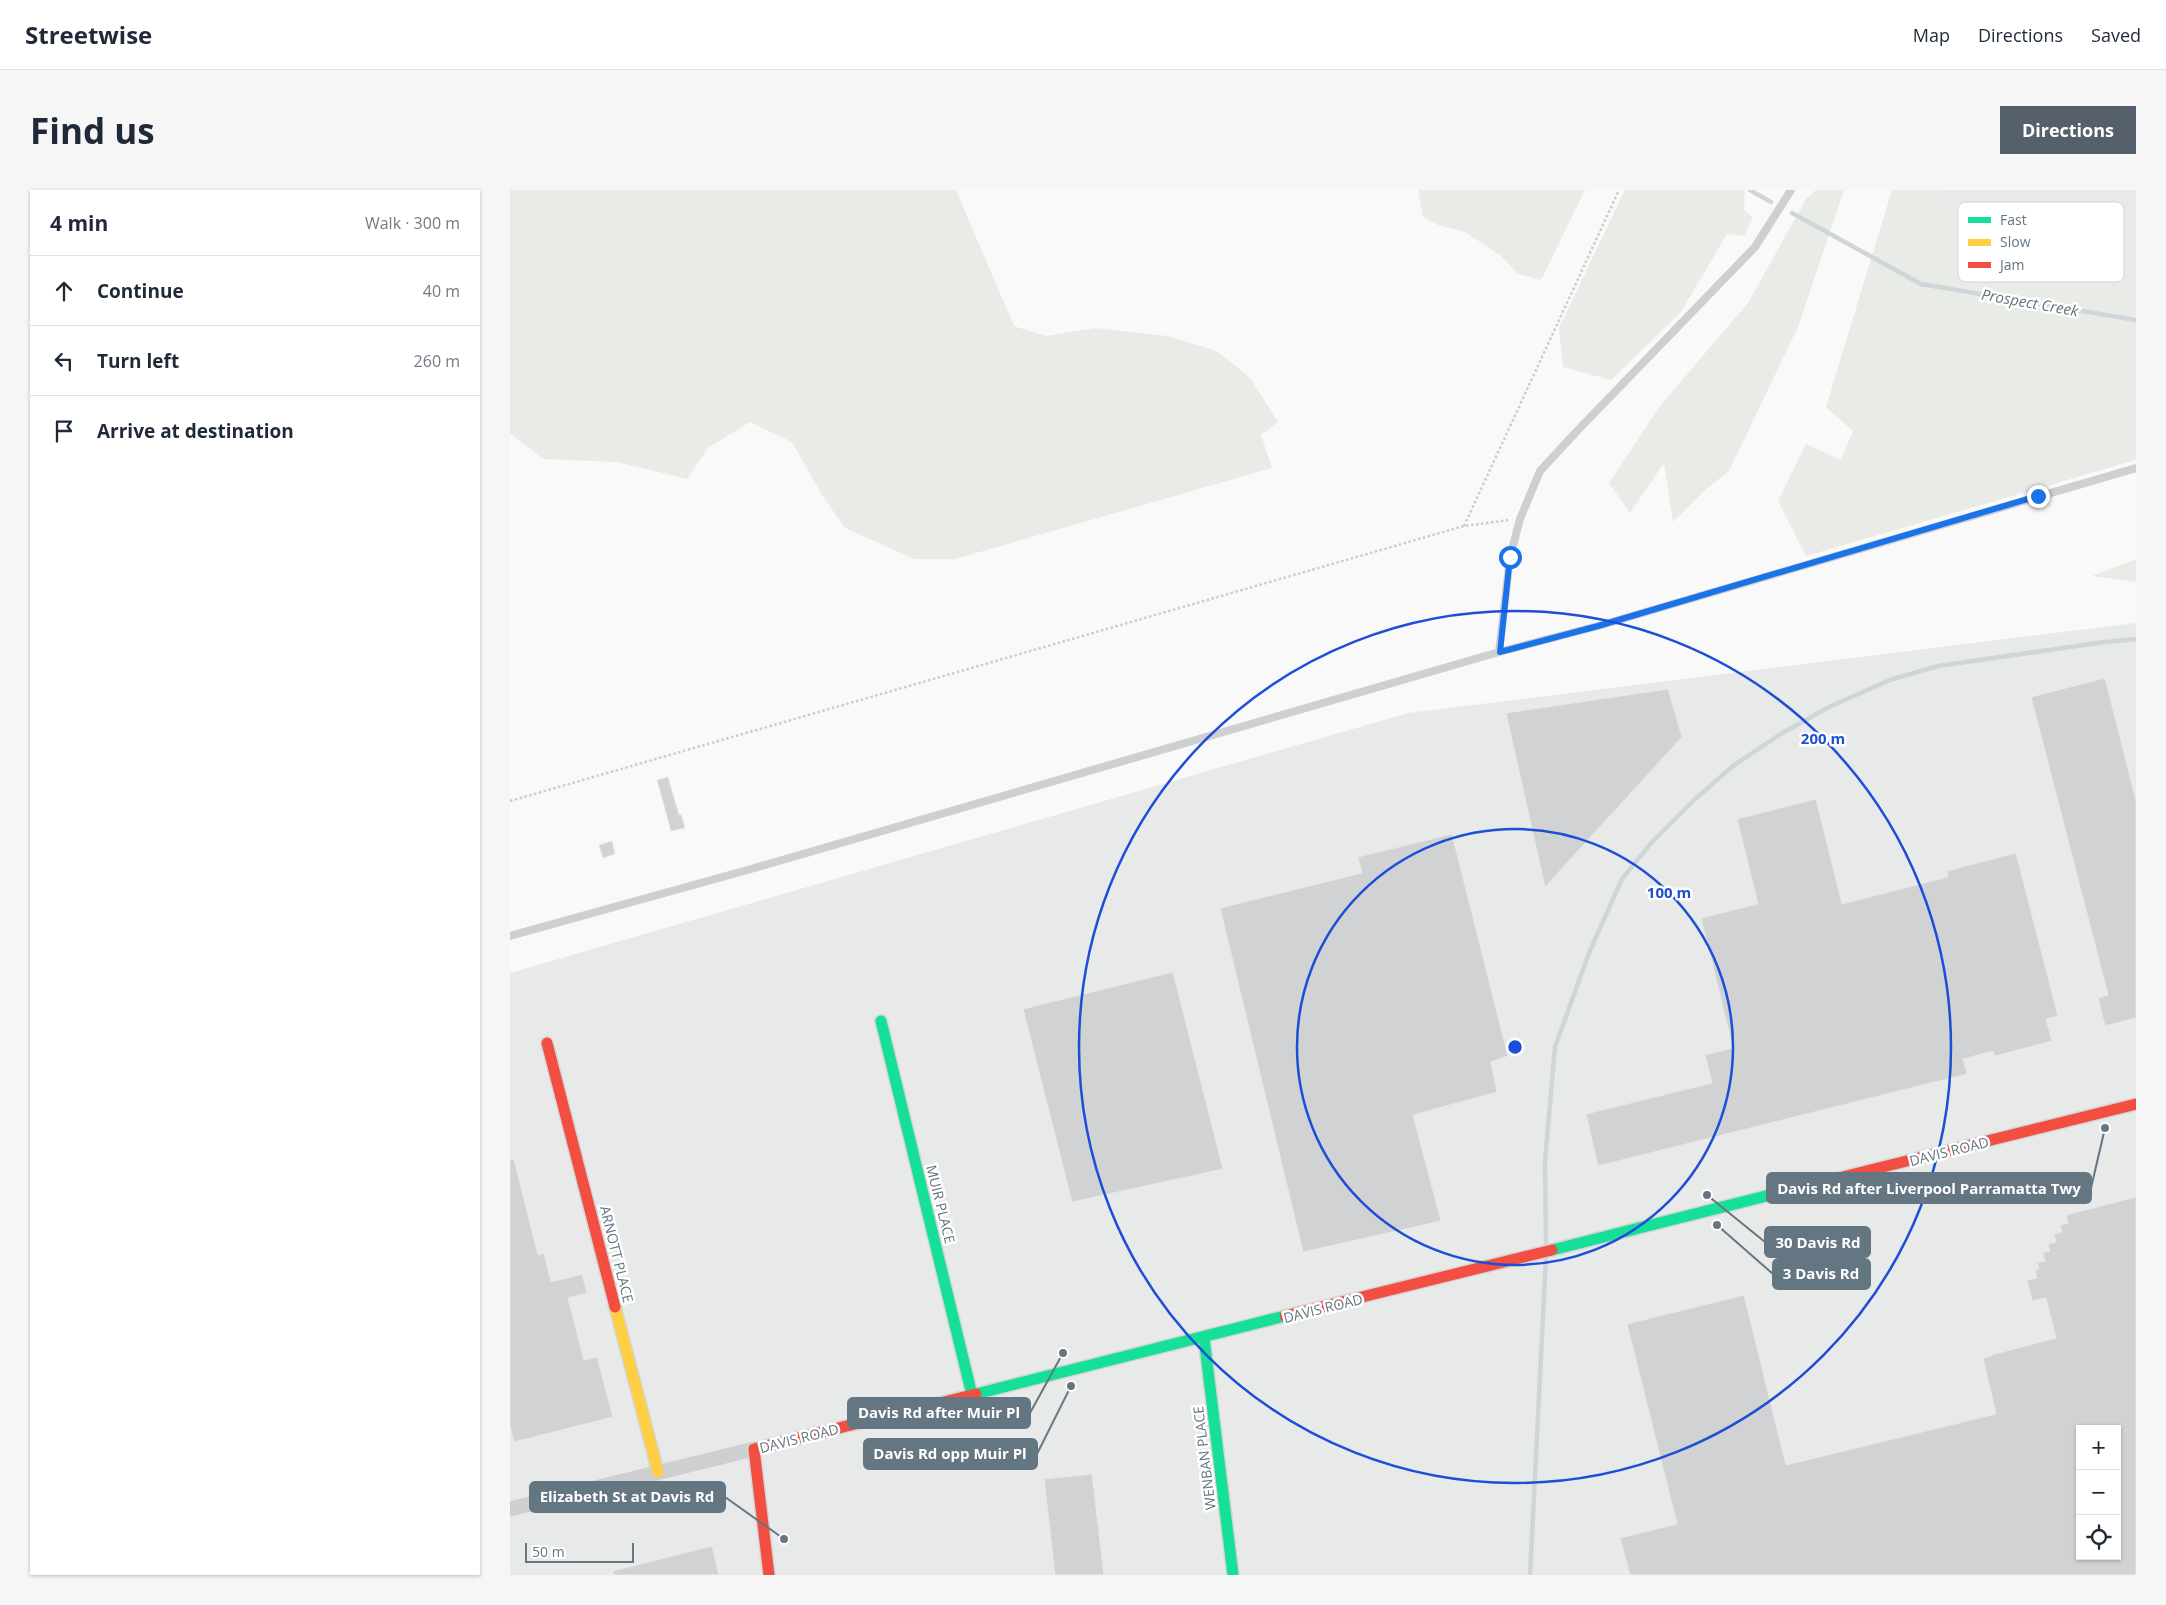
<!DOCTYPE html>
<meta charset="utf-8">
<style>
:root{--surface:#fff;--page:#f6f6f7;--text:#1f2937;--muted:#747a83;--line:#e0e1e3;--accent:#56606c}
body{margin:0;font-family:"Open Sans",sans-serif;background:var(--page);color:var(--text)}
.controls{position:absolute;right:15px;bottom:15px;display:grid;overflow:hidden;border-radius:0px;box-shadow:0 1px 4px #0004}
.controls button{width:45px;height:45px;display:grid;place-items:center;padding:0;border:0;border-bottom:1px solid var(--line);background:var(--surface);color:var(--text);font:25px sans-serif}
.scale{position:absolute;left:15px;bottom:12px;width:109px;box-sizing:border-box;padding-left:5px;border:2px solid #657683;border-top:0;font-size:14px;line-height:18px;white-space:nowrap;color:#657683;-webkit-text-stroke:4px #fff;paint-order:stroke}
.stop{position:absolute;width:15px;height:15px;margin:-11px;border:4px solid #1a73e8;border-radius:50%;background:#fff}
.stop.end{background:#1a73e8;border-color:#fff;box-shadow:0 1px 5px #0008}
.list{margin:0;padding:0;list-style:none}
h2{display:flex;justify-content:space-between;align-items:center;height:65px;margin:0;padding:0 20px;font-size:21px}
h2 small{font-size:16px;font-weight:400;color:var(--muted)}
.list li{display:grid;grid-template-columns:32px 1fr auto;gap:15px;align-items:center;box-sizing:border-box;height:70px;padding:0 20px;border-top:1px solid var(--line)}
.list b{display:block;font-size:19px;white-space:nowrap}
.list em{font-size:16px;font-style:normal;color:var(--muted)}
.icon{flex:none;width:28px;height:28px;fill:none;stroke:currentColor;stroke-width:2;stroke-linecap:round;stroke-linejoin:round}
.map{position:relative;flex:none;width:1626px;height:1385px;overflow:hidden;border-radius:0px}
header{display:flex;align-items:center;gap:30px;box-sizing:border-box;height:70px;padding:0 25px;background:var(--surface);border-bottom:1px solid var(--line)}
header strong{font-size:24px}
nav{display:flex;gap:28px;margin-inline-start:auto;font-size:18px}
.intro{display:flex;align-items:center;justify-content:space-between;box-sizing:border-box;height:120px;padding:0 30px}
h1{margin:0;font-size:35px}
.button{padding:12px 22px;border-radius:0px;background:var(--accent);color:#fff;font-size:18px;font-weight:700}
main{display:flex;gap:30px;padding:0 30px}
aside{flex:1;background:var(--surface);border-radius:0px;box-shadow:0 1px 4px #0004}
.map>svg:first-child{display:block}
.built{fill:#e8e9e9;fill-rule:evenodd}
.green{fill:#e8ebe6}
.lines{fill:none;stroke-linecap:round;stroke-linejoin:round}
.stream{stroke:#ced6d9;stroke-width:4.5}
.building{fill:#d0d2d3;stroke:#e8e8e8;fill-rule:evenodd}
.fast-casing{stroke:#d5d6d7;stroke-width:14}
.slow-casing{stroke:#d5d6d7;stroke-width:14}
.jam-casing{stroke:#d5d6d7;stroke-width:14}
.path{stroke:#cbcccd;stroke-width:2.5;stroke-dasharray:2.5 2.5;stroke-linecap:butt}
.lane{stroke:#cecfd0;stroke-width:8}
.street{stroke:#cecfd0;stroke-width:15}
.fast{stroke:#16e098;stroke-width:11}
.slow{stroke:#ffcf43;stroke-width:11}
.jam{stroke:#f24e42;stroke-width:11}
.route{stroke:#1a73e8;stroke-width:6}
.ring{fill:none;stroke:#1d4ed8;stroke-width:2.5}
.labels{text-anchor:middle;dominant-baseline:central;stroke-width:5;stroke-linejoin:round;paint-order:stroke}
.street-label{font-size:14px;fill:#657683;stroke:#fff}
.water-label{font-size:15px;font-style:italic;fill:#60757c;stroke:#fff}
.key{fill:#fff;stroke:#d1d6da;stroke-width:1}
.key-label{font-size:14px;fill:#657683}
.centre{fill:#1d4ed8;stroke:#fff;stroke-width:2.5}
.ring-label{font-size:15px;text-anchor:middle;font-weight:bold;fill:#1d4ed8;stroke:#fff;stroke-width:5;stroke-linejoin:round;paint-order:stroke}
.leader{fill:none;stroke:#657683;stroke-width:2}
.callout-dot{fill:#657683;stroke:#fff;stroke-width:2}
.callout{fill:#657683;stroke:#657683;stroke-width:2}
.callout-label{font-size:15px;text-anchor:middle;font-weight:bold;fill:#fff}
</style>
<header>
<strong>Streetwise</strong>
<nav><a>Map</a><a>Directions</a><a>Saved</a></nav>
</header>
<div class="intro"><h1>Find us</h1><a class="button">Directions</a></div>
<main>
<aside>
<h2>4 min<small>Walk · 300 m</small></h2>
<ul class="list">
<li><svg class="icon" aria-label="ahead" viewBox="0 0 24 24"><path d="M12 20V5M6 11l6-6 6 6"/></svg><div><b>Continue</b></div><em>40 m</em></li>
<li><svg class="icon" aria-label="left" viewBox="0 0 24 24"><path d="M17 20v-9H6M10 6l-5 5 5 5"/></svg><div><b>Turn left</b></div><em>260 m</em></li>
<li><svg class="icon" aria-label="arrive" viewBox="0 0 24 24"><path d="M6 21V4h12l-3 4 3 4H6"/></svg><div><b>Arrive at destination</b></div></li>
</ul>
</aside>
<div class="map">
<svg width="1626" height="1385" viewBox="0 0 1626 1385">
<rect width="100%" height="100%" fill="#f9f9f9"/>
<g class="built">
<path d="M1433,0H1626V72L1578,66L1432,15Z"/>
<path d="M1626,433V1385H0V783L898,523ZM1570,1239H1607V1366H1570Z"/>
</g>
<g class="green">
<path d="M0,0H446L504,136L536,146L585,138L657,146L707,161L740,188L768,232L751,245L762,278L445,369H404L335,338L312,305L282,252L240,232L198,258L177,289L108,272L33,269L0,243Z"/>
<path d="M908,0H1075L1031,90L1008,84L990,65L955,42L928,35L913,27Z"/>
<path d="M1115,0H1235L1234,20L1243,28L1234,46L1217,44L1171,122L1101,190L1053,177L1049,138Z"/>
<path d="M1306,0H1334L1288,137L1219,281L1196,299L1163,332L1154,273L1120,323L1099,293L1150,216L1238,113L1296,9Z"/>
<path d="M1382,0H1433L1432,15L1578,66L1626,72V270L1296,366L1268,311L1296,254L1331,270L1343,241L1316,217Z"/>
<path d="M1626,369V392L1582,386Z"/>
</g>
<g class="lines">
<g class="stream">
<path d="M1240,0L1261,12"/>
<path d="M1282,23L1411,94L1626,130"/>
<path d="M1036,1054L1035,971L1045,857L1079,763L1112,689L1141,653L1184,610L1223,576L1269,545L1319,517L1380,490L1428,476L1587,453L1626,449"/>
<path d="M1020,1385L1036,1067"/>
</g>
</g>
<g class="building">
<path d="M1595,488L1626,610V828L1595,836L1588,808L1598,805L1521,507Z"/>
<path d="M1158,499L1172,547L1035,697L996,523Z"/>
<path d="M158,587L169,625L171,624L175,638L161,641L147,590Z"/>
<path d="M1306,609L1332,714L1438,687L1437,681L1506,663L1548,826L1536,829L1542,851L1485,866L1483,861L1453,869L1457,884L1088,976L1076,924L1202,893L1195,865L1223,858L1191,728L1248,714L1227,629Z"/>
<path d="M942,644L998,866L981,872L987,902L903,925L931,1031L793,1062L710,718L852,683L848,667Z"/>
<path d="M102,651L105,664L93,668L89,655Z"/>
<path d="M663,782L713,979L562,1012L513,819Z"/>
<path d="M0,969H4L28,1065L34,1063L41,1092L72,1084L77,1103L58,1108L74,1170L87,1167L103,1227L4,1252L0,1236Z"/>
<path d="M1626,1007V1385H1120L1110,1348L1167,1334L1117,1134L1234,1105L1276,1275L1486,1224L1473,1168L1481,1166V1165L1546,1148L1536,1108L1522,1111L1517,1090L1527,1088L1525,1080L1529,1079L1527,1073L1535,1071L1533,1063L1540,1061L1538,1054L1546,1052L1544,1044L1552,1042L1550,1035L1558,1033L1556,1025ZM1570,1239H1607V1366H1570Z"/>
<path d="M582,1284L594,1385H545L534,1289Z"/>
<path d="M202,1356L209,1385H104L103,1381Z"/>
</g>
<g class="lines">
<defs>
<g id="fast">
<path d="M371,831L462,1205"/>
<path d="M1042,1060L1284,999"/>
<path d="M694,1148L723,1385"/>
<path d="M466,1204L775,1126"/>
</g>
<path id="slow" d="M105,1117L148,1282"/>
<g id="jam">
<path d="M37,853L105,1117"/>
<path d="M1284,999L1626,914"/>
<path d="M775,1126L1042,1060"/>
<path d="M259,1385L244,1259L466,1204"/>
</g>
</defs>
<use href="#fast" class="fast-casing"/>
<use href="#slow" class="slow-casing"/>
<use href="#jam" class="jam-casing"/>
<g class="path">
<path d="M954,336L1109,0"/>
<path d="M0,611L954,336L999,330"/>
</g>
<g class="lane">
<path d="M989,462L1000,367L1010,329L1030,281L1067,241L1245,57L1281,0"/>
<path d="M0,746L241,679L989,462L1088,436L1626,278"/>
</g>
<path class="street" d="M0,1319L244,1259"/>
<use href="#fast" class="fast"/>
<use href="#slow" class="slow"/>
<use href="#jam" class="jam"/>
</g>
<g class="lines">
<path class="route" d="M1000,367L990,462L1088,436L1528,306"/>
</g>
<g class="ring">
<circle cx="1005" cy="857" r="218"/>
<circle cx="1005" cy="857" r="436"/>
</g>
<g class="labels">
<g class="street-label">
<text transform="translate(1439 961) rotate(-14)">DAVIS ROAD</text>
<text transform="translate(431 1014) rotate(76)">MUIR PLACE</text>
<text transform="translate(107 1064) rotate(76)">ARNOTT PLACE</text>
<text transform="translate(813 1118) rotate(-14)">DAVIS ROAD</text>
<text transform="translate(289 1248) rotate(-14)">DAVIS ROAD</text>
<text transform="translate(694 1268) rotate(-97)">WENBAN PLACE</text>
</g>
<g class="water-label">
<text transform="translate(1520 112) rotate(10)">Prospect Creek</text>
</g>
</g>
<rect x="1448" y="12" width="166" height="80" rx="8" class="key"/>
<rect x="1458" y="27" width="23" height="6" fill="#16e098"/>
<rect x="1458" y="49" width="23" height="7" fill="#ffcf43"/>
<rect x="1458" y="72" width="23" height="6" fill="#f24e42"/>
<g class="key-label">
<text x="1490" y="35">Fast</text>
<text x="1490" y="57">Slow</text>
<text x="1490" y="80">Jam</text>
</g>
<circle cx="1005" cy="857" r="8" class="centre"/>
<g class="ring-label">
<text x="1313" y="554">200 m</text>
<text x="1159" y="708">100 m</text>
</g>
<path class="leader" d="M1595 938L1581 998M1197 1005L1255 1052M1207 1035L1263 1084M553 1163L520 1223M561 1196L527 1264M274 1349L215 1307"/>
<g class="callout-dot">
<circle cx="1595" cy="938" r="5"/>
<circle cx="1197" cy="1005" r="5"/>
<circle cx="1207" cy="1035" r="5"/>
<circle cx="553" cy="1163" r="5"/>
<circle cx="561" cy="1196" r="5"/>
<circle cx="274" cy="1349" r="5"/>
</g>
<g class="callout">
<rect x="1257" y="983" width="324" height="30" rx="5"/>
<rect x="1255" y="1037" width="105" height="30" rx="5"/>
<rect x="1263" y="1069" width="97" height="30" rx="5"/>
<rect x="338" y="1208" width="182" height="30" rx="5"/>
<rect x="354" y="1249" width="173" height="30" rx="5"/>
<rect x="20" y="1292" width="195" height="30" rx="5"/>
</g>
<g class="callout-label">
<text x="1419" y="1004">Davis Rd after Liverpool Parramatta Twy</text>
<text x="1308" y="1058">30 Davis Rd</text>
<text x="1311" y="1089">3 Davis Rd</text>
<text x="429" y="1228">Davis Rd after Muir Pl</text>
<text x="440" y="1269">Davis Rd opp Muir Pl</text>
<text x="117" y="1312">Elizabeth St at Davis Rd</text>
</g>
</svg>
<div class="controls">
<button>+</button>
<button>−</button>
<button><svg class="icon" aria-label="locate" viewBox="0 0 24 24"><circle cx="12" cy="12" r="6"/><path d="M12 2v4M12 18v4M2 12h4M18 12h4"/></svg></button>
</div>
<div class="scale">50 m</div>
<div class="stop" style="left:1000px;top:367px"></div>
<div class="stop end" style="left:1528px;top:306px"></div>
</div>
</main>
